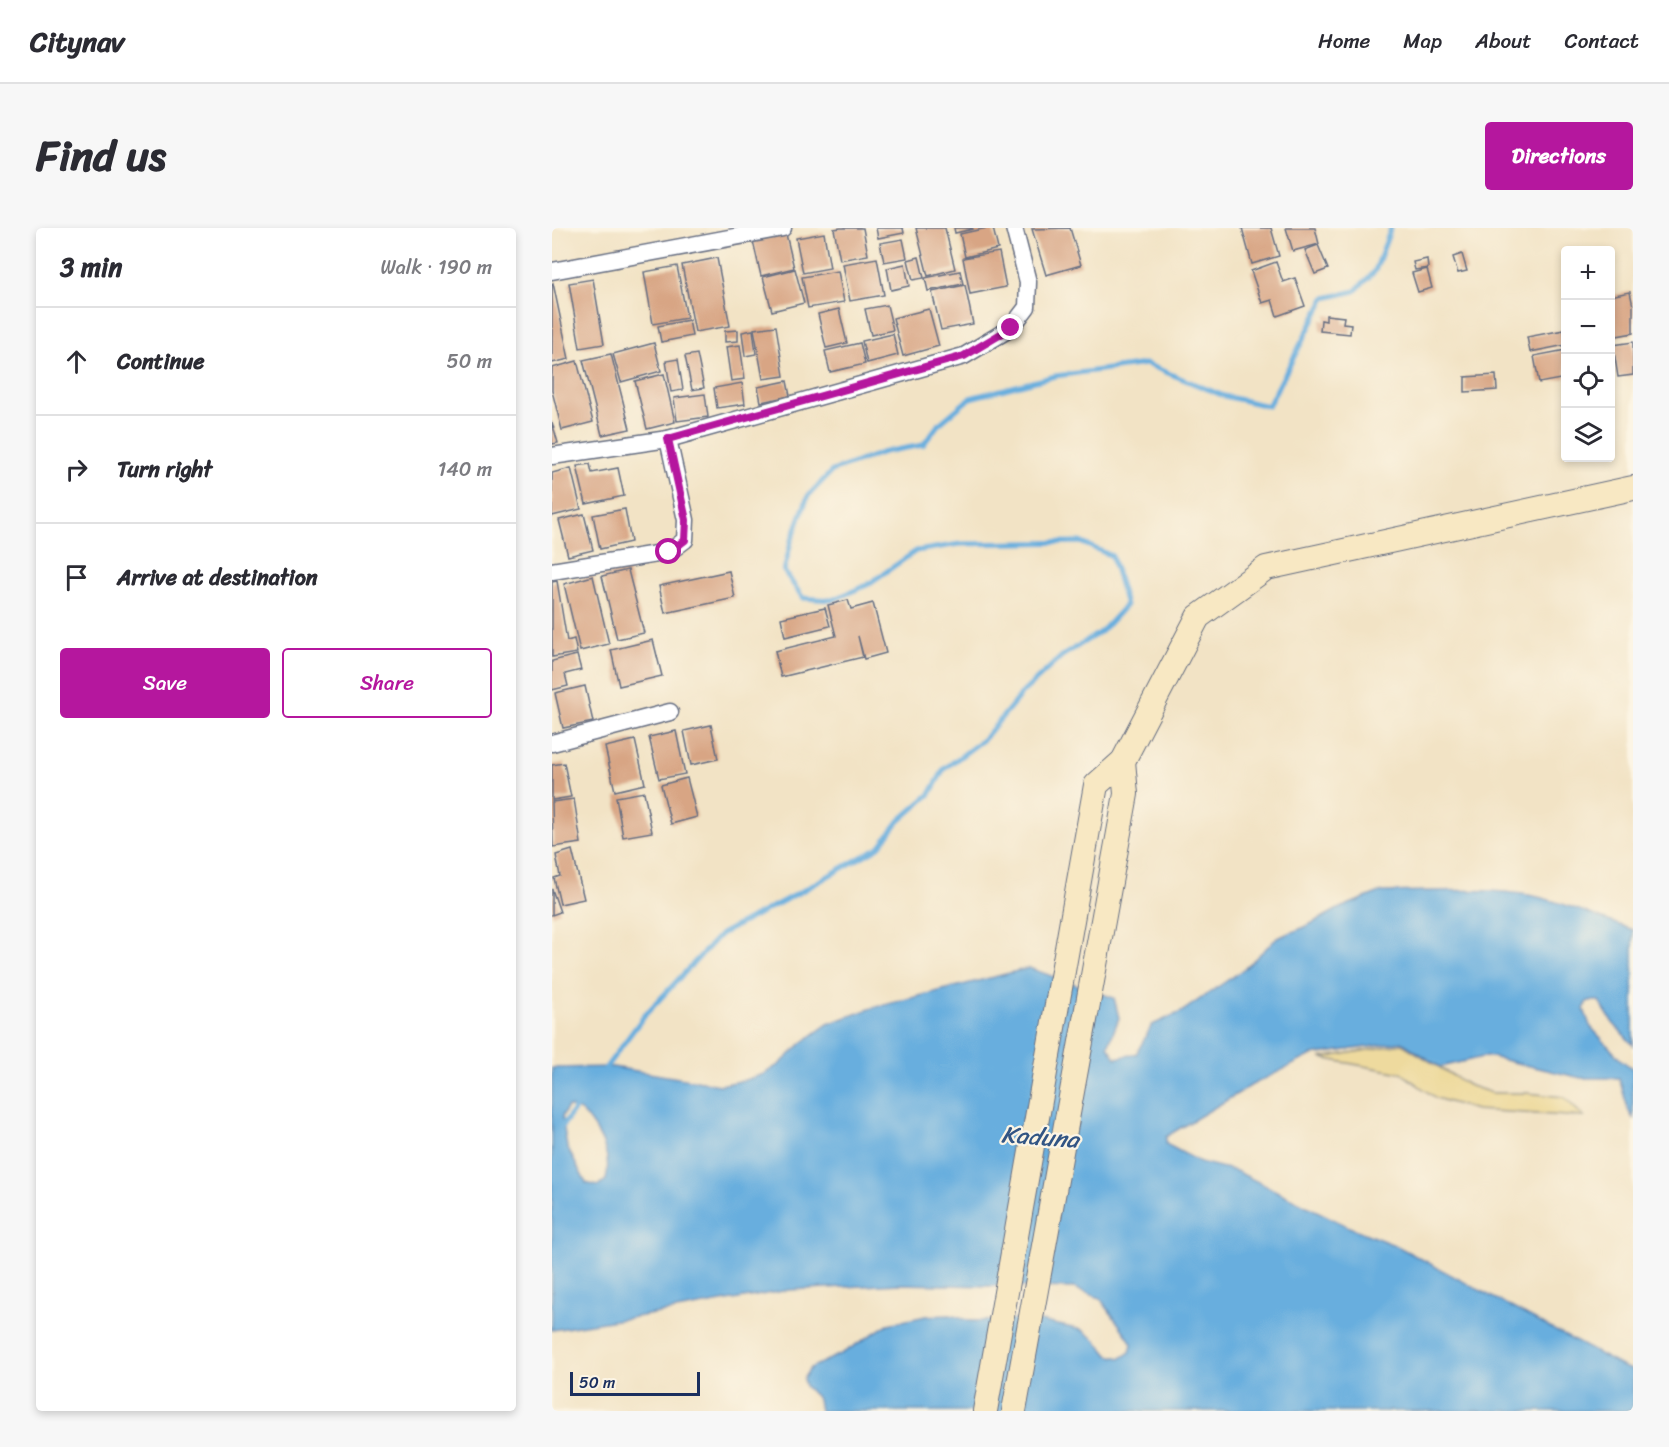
<!DOCTYPE html>
<meta charset="utf-8">
<style>
:root{--surface:#fff;--page:#f7f7f7;--text:#2b2b33;--muted:#7c7c81;--line:#e1e1e2;--accent:#b5179e}
body{margin:0;font-family:Sriracha,sans-serif;background:var(--page);color:var(--text)}
.controls{position:absolute;right:18px;top:18px;display:grid;overflow:hidden;border-radius:6px;box-shadow:0 3px 9px #0003}
.controls button{width:54px;height:54px;display:grid;place-items:center;padding:0;border:0;border-bottom:2px solid var(--line);background:var(--surface);color:var(--text);font:30px sans-serif}
.scale{position:absolute;left:18px;bottom:15px;width:130px;box-sizing:border-box;padding-left:6px;border:3px solid #1b2f5e;border-top:0;font-size:16px;line-height:21px;white-space:nowrap;color:#1b2f5e;-webkit-text-stroke:4px #fcf5e5;paint-order:stroke}
.stop{position:absolute;width:18px;height:18px;margin:-14px;border:4px solid #b5179e;border-radius:50%;background:#fff}
.stop.end{background:#b5179e;border-color:#fff;box-shadow:0 2px 6px #0008}
.list{margin:0;padding:0;list-style:none}
h2{display:flex;justify-content:space-between;align-items:center;height:78px;margin:0;padding:0 24px;font-size:26px}
h2 small{font-size:20px;font-weight:400;color:var(--muted)}
.list li{display:grid;grid-template-columns:39px 1fr auto;gap:18px;align-items:center;box-sizing:border-box;height:108px;padding:0 24px;border-top:2px solid var(--line)}
.list b{display:block;font-size:22px;white-space:nowrap}
.list em{font-size:20px;font-style:normal;color:var(--muted)}
.actions{display:flex;gap:12px;padding:18px 24px}
.actions a{flex:1;padding:14px 0;border:2px solid var(--accent);border-radius:6px;text-align:center;font-size:21px;color:var(--accent)}
.actions .main{background:var(--accent);color:#fff}
.icon{flex:none;width:33px;height:33px;fill:none;stroke:currentColor;stroke-width:2;stroke-linecap:round;stroke-linejoin:round}
.map{position:relative;flex:none;width:1081px;height:1183px;overflow:hidden;border-radius:6px}
header{display:flex;align-items:center;gap:36px;box-sizing:border-box;height:84px;padding:0 30px;background:var(--surface);border-bottom:2px solid var(--line)}
header strong{font-size:28px}
nav{display:flex;gap:33px;margin-inline-start:auto;font-size:21px}
.intro{display:flex;align-items:center;justify-content:space-between;box-sizing:border-box;height:144px;padding:0 36px}
h1{margin:0;font-size:42px}
.button{padding:15px 27px;border-radius:6px;background:var(--accent);color:#fff;font-size:21px;font-weight:700}
main{display:flex;gap:36px;padding:0 36px}
aside{flex:1;background:var(--surface);border-radius:6px;box-shadow:0 3px 9px #0003}
.map>svg:first-child{display:block}
.sand{fill:#eeda9e;stroke:#84847e;stroke-width:1.5}
.water{fill:#67aede;stroke:#416e9e;stroke-width:1.5;fill-rule:evenodd}
.lines{fill:none;stroke-linecap:round;stroke-linejoin:round}
.stream{stroke:#67aede;stroke-width:5}
.building{fill:#d8a584}
.street-casing{stroke:#666e82;stroke-width:19}
.secondary-casing{stroke:#666e82;stroke-width:26}
.street{stroke:#fff;stroke-width:16}
.secondary{stroke:#f8e8c3;stroke-width:24}
.route{stroke:#b5179e;stroke-width:8}
.labels{text-anchor:middle;dominant-baseline:central;stroke-width:4.5;stroke-linejoin:round;paint-order:stroke}
.water-label{font-size:24px;font-style:italic;fill:#325584;stroke:#fcf5e5}
</style>
<header>
<strong>Citynav</strong>
<nav><a>Home</a><a>Map</a><a>About</a><a>Contact</a></nav>
</header>
<div class="intro"><h1>Find us</h1><a class="button">Directions</a></div>
<main>
<aside>
<h2>3 min<small>Walk · 190 m</small></h2>
<ul class="list">
<li><svg class="icon" aria-label="ahead" viewBox="0 0 24 24"><path d="M12 20V5M6 11l6-6 6 6"/></svg><div><b>Continue</b></div><em>50 m</em></li>
<li><svg class="icon" aria-label="right" viewBox="0 0 24 24"><path d="M7 20v-9h11M14 6l5 5-5 5"/></svg><div><b>Turn right</b></div><em>140 m</em></li>
<li><svg class="icon" aria-label="arrive" viewBox="0 0 24 24"><path d="M6 21V4h12l-3 4 3 4H6"/></svg><div><b>Arrive at destination</b></div></li>
</ul>
<div class="actions"><a class="main">Save</a><a>Share</a></div>
</aside>
<div class="map">
<svg width="1081" height="1183" viewBox="0 0 1081 1183">
<rect width="100%" height="100%" fill="#fcf5e5"/>
<filter id="ink" filterUnits="userSpaceOnUse"><feTurbulence type="fractalNoise" baseFrequency=".0167" numOctaves="2"/><feDisplacementMap in="SourceGraphic" scale="12" xChannelSelector="R" yChannelSelector="G"/><feConvolveMatrix kernelMatrix="1 2 1 2 8 2 1 2 1" color-interpolation-filters="sRGB"/></filter>
<filter id="wash" filterUnits="userSpaceOnUse"><feTurbulence type="fractalNoise" baseFrequency=".008" numOctaves="4" result="noise"/><feDisplacementMap in="SourceGraphic" scale="24" xChannelSelector="R" yChannelSelector="G"/><feGaussianBlur stdDeviation="1.35" result="paint"/><feColorMatrix in="noise" values="0 0 0 0 0 0 0 0 0 0 0 0 0 0 0 0 0 1.4 0 .05"/><feComposite in="paint" operator="in"/></filter>
<g filter="url(#wash)">
<rect width="100%" height="100%" fill="#f2e3c5"/>
<path class="sand" d="M850,816L916,857L940,865H975L1012,869L1032,889L924,882L884,870L849,845L769,830Z"/>
<path class="water" d="M828,664C875,664 931,659 976,667C1013,674 1046,690 1081,702V817L1061,795L1047,773H1036L1032,781L1038,798L1068,831L1081,841V890L1077,884L1067,850H1029L935,828L888,839L850,814L760,827L700,857L620,905L614,909V916L648,934L684,943L797,999L845,1018L1071,1139L1081,1142V1183H268L266,1171L253,1158L251,1151L258,1140L291,1125L336,1096L374,1088L398,1087L418,1093L483,1092L530,1102L544,1112L556,1127L569,1130L578,1124L580,1116L576,1109L548,1070L522,1060L347,1056L237,1062L96,1087L0,1102V840L61,839L168,857L193,852L212,846L228,836L252,813L276,796L320,780L477,740L562,770L567,790L556,818L564,830L584,826L600,797L629,784L692,741L725,710L753,699L788,680ZM16,879C28,880 31,885 38,894C52,912 59,930 54,952L45,958L34,955L15,919L10,888Z"/>
<g class="lines">
<g class="stream">
<path d="M52,842L92,788L169,706L250,663L327,619L347,593L378,566L392,541L432,511L471,464L510,428L550,403L574,377L560,328L528,314L408,316L364,323L315,357L280,372L251,370L232,343L239,314L256,268L280,243L332,224L371,217L386,197L418,170L503,148L594,136L672,168L716,178L773,70L803,63L823,43L839,0"/>
<path d="M9,900L28,874"/>
</g>
</g>
<g id="blocks">
<g class="building">
<path d="M289,0H311L316,27L288,32L282,1Z"/>
<path d="M324,0H351L352,5L326,10Z"/>
<path d="M364,0H393L403,41L376,48Z"/>
<path d="M402,0H420L421,1L403,5Z"/>
<path d="M435,0H441L446,21L413,29L408,6Z"/>
<path d="M518,0L529,37L494,47L480,1Z"/>
<path d="M690,0H719L727,28L700,36Z"/>
<path d="M734,0H763L767,16L741,23Z"/>
<path d="M272,5L278,40L251,45L244,10Z"/>
<path d="M234,6L242,40L209,48L201,13Z"/>
<path d="M351,11L355,30L332,34L328,15Z"/>
<path d="M766,17L776,41L763,46L753,22Z"/>
<path d="M447,24L454,59L418,66L411,30Z"/>
<path d="M910,26L915,43L906,45L901,29Z"/>
<path d="M367,29L372,50L361,52L356,32Z"/>
<path d="M165,30L178,98L143,104L130,37Z"/>
<path d="M325,30L332,67L298,73L291,36Z"/>
<path d="M875,31L876,40L863,42L861,34Z"/>
<path d="M724,34L731,54L743,50L753,78L725,88L720,72L710,75L699,43Z"/>
<path d="M353,36L357,58L339,62L335,40Z"/>
<path d="M125,38L135,90L101,96L92,44Z"/>
<path d="M243,41L252,75L220,83L211,49Z"/>
<path d="M875,41L880,60L866,64L860,45Z"/>
<path d="M286,43L292,74L256,80L250,49Z"/>
<path d="M408,43L411,56L376,63L373,50Z"/>
<path d="M41,51L52,116L28,120L17,55Z"/>
<path d="M1,55L17,131L0,135V56Z"/>
<path d="M413,57L421,96L389,102L380,64Z"/>
<path d="M1078,64L1081,78V105L1059,109L1058,68Z"/>
<path d="M335,77L341,102L319,107L313,81Z"/>
<path d="M287,81L295,115L274,120L266,86Z"/>
<path d="M377,81L387,118L351,128L341,90Z"/>
<path d="M774,87L792,89L791,95L799,96L798,106L768,103L769,92L774,93Z"/>
<path d="M137,92L140,108L109,114L106,98Z"/>
<path d="M224,98L232,148L211,151L202,101Z"/>
<path d="M186,102V113L173,114V103Z"/>
<path d="M201,102L204,126L193,128L190,104Z"/>
<path d="M1012,102L1014,117L978,124L975,109Z"/>
<path d="M341,106L346,127L315,135L310,113Z"/>
<path d="M1081,114V147L1066,149L1061,117Z"/>
<path d="M102,115L109,143L69,154L61,126Z"/>
<path d="M308,115L313,136L278,144L273,123Z"/>
<path d="M188,117L193,151L179,153L174,119Z"/>
<path d="M1014,122V150L987,155L982,128Z"/>
<path d="M59,126L78,201L50,207L31,132Z"/>
<path d="M145,126L152,160L140,162L133,128Z"/>
<path d="M126,131L131,162L119,164L114,133Z"/>
<path d="M25,133L41,194L10,202L0,163V140Z"/>
<path d="M112,146L123,194L95,201L83,153Z"/>
<path d="M944,147L945,162L913,164V149Z"/>
<path d="M235,153L238,168L209,174L206,159Z"/>
<path d="M190,155L193,176L165,180L162,160Z"/>
<path d="M153,166L156,189L125,193L122,170Z"/>
<path d="M0,194L6,215L0,216Z"/>
<path d="M38,236L40,245L66,240L72,268L34,276L25,238Z"/>
<path d="M19,240L29,281L0,288V245Z"/>
<path d="M73,281L79,314L48,321L41,287Z"/>
<path d="M32,286L41,322L16,328L7,292Z"/>
<path d="M76,342L92,405L65,411L50,348Z"/>
<path d="M177,343L183,370L113,385L107,358Z"/>
<path d="M41,348L57,416L28,423L12,356Z"/>
<path d="M5,353L15,413L22,411L25,425L0,429V354Z"/>
<path d="M296,372L299,381L321,375L334,425L312,431L306,408L311,429L229,449L223,423L284,408L276,377Z"/>
<path d="M273,380L278,398L233,409L229,390Z"/>
<path d="M101,412L110,448L67,458L59,422Z"/>
<path d="M25,427L29,442L13,446L16,458L0,462V433Z"/>
<path d="M33,458L41,494L11,500L3,465Z"/>
<path d="M159,497L166,531L139,537L132,503Z"/>
<path d="M124,503L133,546L107,551L97,509Z"/>
<path d="M83,512L93,556L63,563L53,519Z"/>
<path d="M12,535L19,569L0,572V537Z"/>
<path d="M135,550L145,589L119,596L109,557Z"/>
<path d="M92,564L100,604L71,609L64,569Z"/>
<path d="M22,571L29,615L1,619L0,574Z"/>
<path d="M20,622L32,671L8,676L2,650L8,648L4,627Z"/>
<path d="M0,661L8,684L0,687Z"/>
</g>
</g>
</g>
<g filter="url(#ink)">
<use href="#blocks" fill-opacity="0" stroke="#666e82" stroke-width="1.5"/>
<g class="lines">
<defs>
<g id="street">
<path d="M0,43L231,0"/>
<path d="M0,228L116,211L412,128L459,100L475,79L476,54L462,0"/>
<path d="M0,343L117,324L133,312L134,292L116,211"/>
<path d="M0,515L118,484"/>
</g>
<g id="secondary">
<path d="M433,1183L544,557L571,533L646,389L714,340L1081,260"/>
<path d="M462,1183L574,566L571,533"/>
</g>
</defs>
<use href="#street" class="street-casing"/>
<use href="#secondary" class="secondary-casing"/>
<use href="#street" class="street"/>
<use href="#secondary" class="secondary"/>
</g>
</g>
<g class="lines" filter="url(#ink)">
<path class="route" d="M117,324L133,312L134,292L116,211L412,128L459,100"/>
</g>
<g class="labels">
<g class="water-label">
<text transform="translate(488 909) rotate(4)">Kaduna</text>
</g>
</g>
</svg>
<div class="controls">
<button>+</button>
<button>−</button>
<button><svg class="icon" aria-label="locate" viewBox="0 0 24 24"><circle cx="12" cy="12" r="6"/><path d="M12 2v4M12 18v4M2 12h4M18 12h4"/></svg></button>
<button><svg class="icon" aria-label="layers" viewBox="0 0 24 24"><path d="M12 4l9 5-9 5-9-5zM3 14l9 5 9-5"/></svg></button>
</div>
<div class="scale">50 m</div>
<div class="stop" style="left:117px;top:324px"></div>
<div class="stop end" style="left:459px;top:100px"></div>
</div>
</main>
